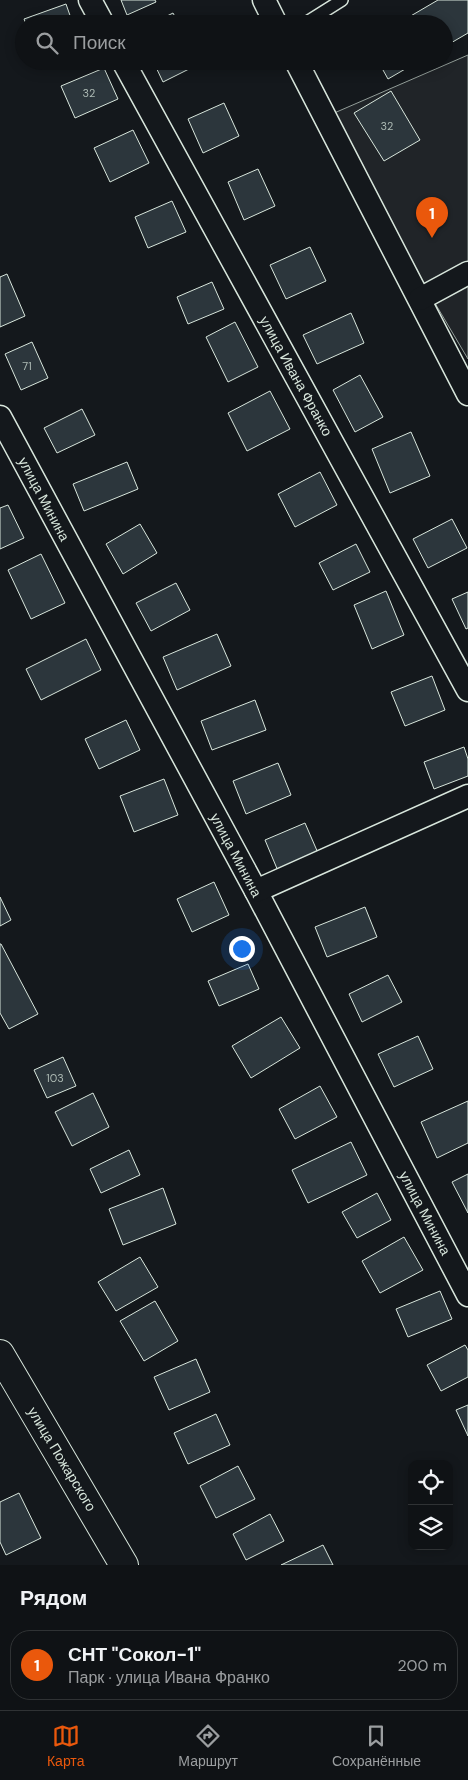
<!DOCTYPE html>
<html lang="ru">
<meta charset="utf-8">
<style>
:root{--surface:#0f1215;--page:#181b1e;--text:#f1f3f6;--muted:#9b9ea0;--line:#2f3234;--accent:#ea580c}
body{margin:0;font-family:"DM Sans",sans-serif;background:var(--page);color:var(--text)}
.controls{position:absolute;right:15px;bottom:15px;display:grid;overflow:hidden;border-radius:10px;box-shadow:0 2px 12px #0003}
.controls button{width:45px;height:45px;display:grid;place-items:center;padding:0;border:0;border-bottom:1px solid var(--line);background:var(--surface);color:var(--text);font:25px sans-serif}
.you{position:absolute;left:241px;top:948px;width:18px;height:18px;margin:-12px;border:4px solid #fff;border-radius:50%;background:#1a73e8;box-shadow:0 0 0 8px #1a73e833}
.badge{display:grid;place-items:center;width:32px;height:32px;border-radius:50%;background:var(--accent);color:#fff;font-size:16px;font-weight:700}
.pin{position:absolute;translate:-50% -41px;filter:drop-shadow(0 1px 2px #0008)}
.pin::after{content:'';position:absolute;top:26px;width:18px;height:15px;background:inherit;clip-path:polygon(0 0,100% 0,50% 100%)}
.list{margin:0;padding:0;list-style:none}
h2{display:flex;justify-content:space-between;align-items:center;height:65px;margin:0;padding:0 20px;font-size:21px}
h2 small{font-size:16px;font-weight:400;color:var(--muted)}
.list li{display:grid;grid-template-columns:32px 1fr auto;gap:15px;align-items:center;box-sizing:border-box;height:70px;margin:0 10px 10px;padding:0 10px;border:1px solid var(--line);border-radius:20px}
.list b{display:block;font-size:19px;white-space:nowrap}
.list p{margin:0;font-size:16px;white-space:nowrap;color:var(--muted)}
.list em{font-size:16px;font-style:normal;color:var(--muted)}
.icon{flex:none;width:28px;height:28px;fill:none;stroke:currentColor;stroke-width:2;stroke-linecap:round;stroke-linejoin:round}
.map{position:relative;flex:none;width:468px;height:1565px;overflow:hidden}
.search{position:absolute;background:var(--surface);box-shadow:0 2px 12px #0003;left:15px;right:15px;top:15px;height:55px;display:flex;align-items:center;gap:12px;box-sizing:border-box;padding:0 18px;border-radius:28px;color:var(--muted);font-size:19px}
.sheet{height:145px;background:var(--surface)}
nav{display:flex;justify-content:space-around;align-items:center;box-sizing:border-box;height:70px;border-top:1px solid var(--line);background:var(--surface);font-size:14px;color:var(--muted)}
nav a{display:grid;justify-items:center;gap:2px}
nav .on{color:var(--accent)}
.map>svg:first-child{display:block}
.green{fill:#202428;stroke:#939e99}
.building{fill:#2c363c;stroke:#d8e6dc}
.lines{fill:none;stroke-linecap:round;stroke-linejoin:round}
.service-casing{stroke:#d8e6dc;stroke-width:14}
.minor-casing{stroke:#d8e6dc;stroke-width:25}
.tertiary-casing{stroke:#d8e6dc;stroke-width:30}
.service{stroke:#14181c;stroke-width:11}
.minor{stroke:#14181c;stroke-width:22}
.tertiary{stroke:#14181c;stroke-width:28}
.labels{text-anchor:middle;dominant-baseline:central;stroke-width:4;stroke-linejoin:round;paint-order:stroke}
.number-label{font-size:11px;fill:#adbab4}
.street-label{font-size:14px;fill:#d8e6dc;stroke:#14181c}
</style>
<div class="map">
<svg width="468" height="1565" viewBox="0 0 468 1565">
<rect width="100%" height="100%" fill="#14181c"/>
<path class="green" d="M468,55V359L325,117Z"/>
<g class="building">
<path d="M121,0H155L156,2L127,15Z"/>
<path d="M438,0H468V33L444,47V24H397Z"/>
<path d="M66,4L73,24H26L24,19Z"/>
<path d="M173,13L179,24H151Z"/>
<path d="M153,61H197L199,64L163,82Z"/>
<path d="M378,61H419L388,79Z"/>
<path d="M104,68L118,99L75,118L61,86Z"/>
<path d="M391,91L420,140L384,161L354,113Z"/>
<path d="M224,103L239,136L203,153L188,119Z"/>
<path d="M133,130L149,163L110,182L94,148Z"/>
<path d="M258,169L275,206L244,220L228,182Z"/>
<path d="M172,201L186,232L148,248L135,217Z"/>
<path d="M310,247L326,281L286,299L270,265Z"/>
<path d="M7,274L25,316L0,327V277Z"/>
<path d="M212,282L224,309L188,324L177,297Z"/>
<path d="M351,313L364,343L317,364L303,335Z"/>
<path d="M235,322L258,367L228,382L206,337Z"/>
<path d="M32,342L48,378L21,390L5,354Z"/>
<path d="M360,375L383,417L355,432L333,390Z"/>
<path d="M270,391L290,429L247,451L228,413Z"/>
<path d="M82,409L95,435L57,453L44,428Z"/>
<path d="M411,432L430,476L390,493L372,449Z"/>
<path d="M127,462L138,489L84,511L73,484Z"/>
<path d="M320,472L337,505L295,527L278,494Z"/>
<path d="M8,505L24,538L0,549V508Z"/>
<path d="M452,519L467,548L428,568L413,539Z"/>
<path d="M140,524L157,553L123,574L106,544Z"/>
<path d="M356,544L370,572L333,590L319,563Z"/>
<path d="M41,554L65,603L31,619L8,570Z"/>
<path d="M176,583L190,610L151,631L136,603Z"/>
<path d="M386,591L404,635L372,649L354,605Z"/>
<path d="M468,592V628L466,629L452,599Z"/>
<path d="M217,634L231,666L177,690L163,657Z"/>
<path d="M86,639L101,670L41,700L26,669Z"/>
<path d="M432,676L445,710L405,726L391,692Z"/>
<path d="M255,700L266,730L212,750L201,721Z"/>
<path d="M126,720L140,750L99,769L85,739Z"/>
<path d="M464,747L468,759V776L434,789L424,762Z"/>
<path d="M278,763L291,795L246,814L233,781Z"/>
<path d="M164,779L178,815L134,832L120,796Z"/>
<path d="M305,823L318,853L278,871L265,840Z"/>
<path d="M214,882L229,915L192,932L177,899Z"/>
<path d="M0,897L11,920L0,926Z"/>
<path d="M365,907L377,937L327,957L315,927Z"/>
<path d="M0,944H1L38,1014L9,1029L0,1013Z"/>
<path d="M248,964L259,989L219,1006L208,981Z"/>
<path d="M388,975L402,1002L362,1022L349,994Z"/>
<path d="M281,1017L300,1048L251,1078L232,1046Z"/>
<path d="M418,1036L433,1069L394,1087L378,1054Z"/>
<path d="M63,1057L76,1086L47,1098L34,1070Z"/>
<path d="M320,1086L337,1117L295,1139L279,1109Z"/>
<path d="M93,1093L109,1127L72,1146L55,1112Z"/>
<path d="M468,1101V1143L437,1158L421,1122Z"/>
<path d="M351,1142L367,1175L308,1203L292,1170Z"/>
<path d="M129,1150L140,1175L101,1193L90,1169Z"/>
<path d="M468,1174V1213L452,1182Z"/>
<path d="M163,1188L176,1224L123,1245L109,1209Z"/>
<path d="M377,1193L391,1220L357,1238L342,1212Z"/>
<path d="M404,1237L423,1270L380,1293L362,1261Z"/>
<path d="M140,1257L158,1287L116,1311L98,1282Z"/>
<path d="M440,1291L452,1319L408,1337L396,1309Z"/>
<path d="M155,1301L178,1341L144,1361L120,1321Z"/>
<path d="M465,1345L468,1350V1377L441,1391L427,1365Z"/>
<path d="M196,1359L210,1392L169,1410L154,1377Z"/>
<path d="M468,1405V1436L456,1410Z"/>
<path d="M216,1414L230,1445L188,1464L174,1433Z"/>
<path d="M238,1466L255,1499L216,1518L200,1486Z"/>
<path d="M19,1493L41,1538L6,1555L0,1542V1502Z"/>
<path d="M270,1514L284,1541L246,1560L233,1534Z"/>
<path d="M323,1545L333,1565H281Z"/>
</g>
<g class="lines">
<defs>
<path id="service" d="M304,24L342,0"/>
<g id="minor">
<path d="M90,0L103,24"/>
<path d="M264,0L276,24"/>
<path d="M123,61L468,690"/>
<path d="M296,61L468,394"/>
<path d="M420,299L468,273"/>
<path d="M0,417L256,891L468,1295"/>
<path d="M256,891L468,796"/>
</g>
<path id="tertiary" d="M0,1354L124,1565"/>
</defs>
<use href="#service" class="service-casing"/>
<use href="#minor" class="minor-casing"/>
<use href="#tertiary" class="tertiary-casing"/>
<use href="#service" class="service"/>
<use href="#minor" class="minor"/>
<use href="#tertiary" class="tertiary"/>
</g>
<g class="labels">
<g class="number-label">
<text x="89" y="93">32</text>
<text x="387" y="126">32</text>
<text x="27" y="366">71</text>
<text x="55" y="1078">103</text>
</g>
<g class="street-label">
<text transform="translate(296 376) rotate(61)">улица Ивана Франко</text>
<text transform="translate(44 499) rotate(62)">улица Минина</text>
<text transform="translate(236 855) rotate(62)">улица Минина</text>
<text transform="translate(425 1213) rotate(62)">улица Минина</text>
<text transform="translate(62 1459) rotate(59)">улица Пожарского</text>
</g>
</g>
</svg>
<div class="controls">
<button><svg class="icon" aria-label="locate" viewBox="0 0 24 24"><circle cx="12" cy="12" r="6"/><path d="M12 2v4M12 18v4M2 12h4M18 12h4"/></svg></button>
<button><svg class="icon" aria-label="layers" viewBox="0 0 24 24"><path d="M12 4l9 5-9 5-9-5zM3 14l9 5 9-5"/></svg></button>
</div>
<div class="you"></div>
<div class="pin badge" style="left:432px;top:238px">1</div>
<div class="search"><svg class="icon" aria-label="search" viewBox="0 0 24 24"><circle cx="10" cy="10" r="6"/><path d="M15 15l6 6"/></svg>Поиск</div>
</div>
<section class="sheet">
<h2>Рядом<small></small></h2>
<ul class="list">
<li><span class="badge">1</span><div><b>СНТ &quot;Сокол-1&quot;</b><p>Парк · улица Ивана Франко</p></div><em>200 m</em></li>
</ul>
</section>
<nav>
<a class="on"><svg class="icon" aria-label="map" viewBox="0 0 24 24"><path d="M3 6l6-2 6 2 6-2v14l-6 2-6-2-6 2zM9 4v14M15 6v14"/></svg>Карта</a>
<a><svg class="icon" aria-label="directions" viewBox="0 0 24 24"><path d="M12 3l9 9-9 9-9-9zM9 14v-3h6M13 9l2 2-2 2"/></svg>Маршрут</a>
<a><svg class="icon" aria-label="saved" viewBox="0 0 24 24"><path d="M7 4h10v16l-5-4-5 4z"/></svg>Сохранённые</a>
</nav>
